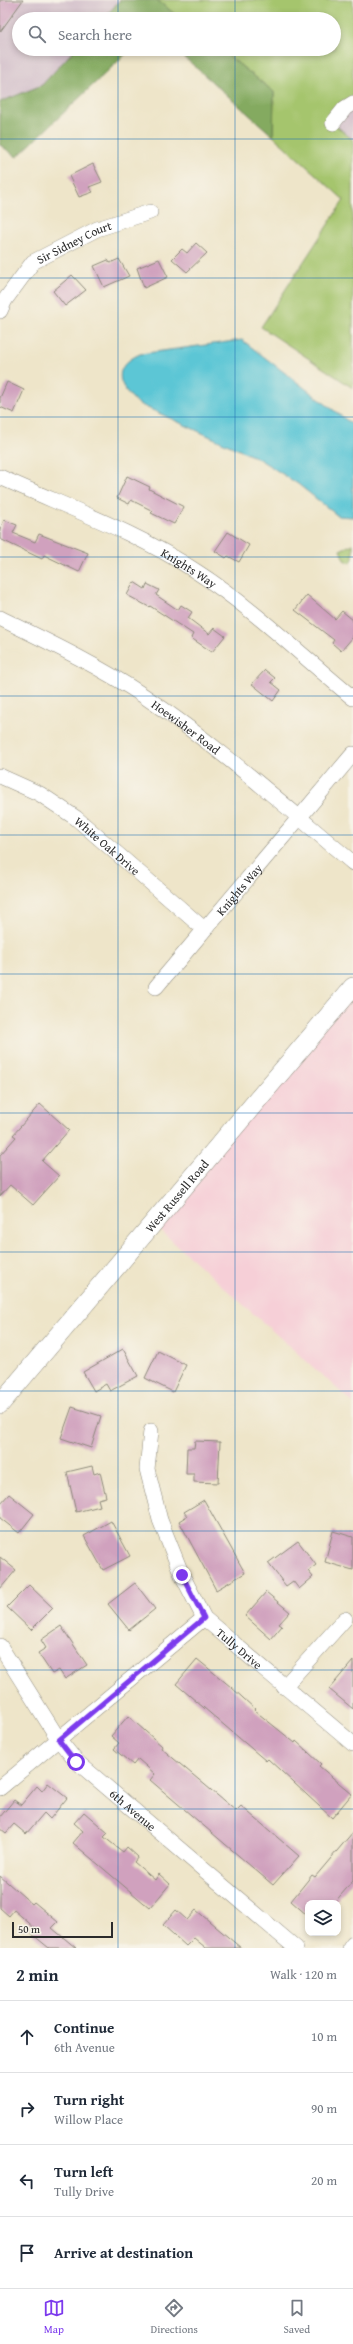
<!DOCTYPE html>
<meta charset="utf-8">
<style>
:root{--surface:#fff;--page:#f6f6f7;--text:#1f2937;--muted:#747a83;--line:#e0e1e3;--accent:#7c3aed}
body{margin:0;font-family:"Gentium Book Plus",serif;background:var(--page);color:var(--text)}
.controls{position:absolute;right:12px;bottom:12px;display:grid;overflow:hidden;border-radius:8px;box-shadow:0 2px 6px #0003}
.controls button{width:36px;height:36px;display:grid;place-items:center;padding:0;border:0;border-bottom:1px solid var(--line);background:var(--surface);color:var(--text);font:20px sans-serif}
.scale{position:absolute;left:12px;bottom:10px;width:101px;box-sizing:border-box;padding-left:4px;border:2px solid #2b2b2b;border-top:0;font-size:11px;line-height:14px;white-space:nowrap;color:#2b2b2b;-webkit-text-stroke:3px #f7f3e8;paint-order:stroke}
.stop{position:absolute;width:12px;height:12px;margin:-9px;border:3px solid #7c3aed;border-radius:50%;background:#fff}
.stop.end{background:#7c3aed;border-color:#fff;box-shadow:0 1px 4px #0008}
.list{margin:0;padding:0;list-style:none}
h2{display:flex;justify-content:space-between;align-items:center;height:52px;margin:0;padding:0 16px;font-size:17px}
h2 small{font-size:13px;font-weight:400;color:var(--muted)}
.list li{display:grid;grid-template-columns:26px 1fr auto;gap:12px;align-items:center;box-sizing:border-box;height:72px;padding:0 16px;border-top:1px solid var(--line)}
.list b{display:block;font-size:15px;white-space:nowrap}
.list p{margin:0;font-size:13px;white-space:nowrap;color:var(--muted)}
.list em{font-size:13px;font-style:normal;color:var(--muted)}
.icon{flex:none;width:22px;height:22px;fill:none;stroke:currentColor;stroke-width:2;stroke-linecap:round;stroke-linejoin:round}
.map{position:relative;flex:none;width:353px;height:1948px;overflow:hidden}
.search{position:absolute;background:var(--surface);box-shadow:0 2px 6px #0003;left:12px;right:12px;top:12px;height:44px;display:flex;align-items:center;gap:10px;box-sizing:border-box;padding:0 14px;border-radius:22px;color:var(--muted);font-size:15px}
.sheet{height:340px;background:var(--surface)}
nav{display:flex;justify-content:space-around;align-items:center;box-sizing:border-box;height:56px;border-top:1px solid var(--line);background:var(--surface);font-size:11px;color:var(--muted)}
nav a{display:grid;justify-items:center;gap:2px}
nav .on{color:var(--accent)}
.map>svg:first-child{display:block}
.built{fill:#f6cfd7}
.industrial{fill:#d1bdc9}
.green{fill:#a5c56d;stroke:#68784c}
.forest{fill:#84aa60;stroke:#586a46}
.water{fill:#5bc6d5;stroke:#437880}
.building{fill:#d0a1be}
.lines{fill:none;stroke-linecap:round;stroke-linejoin:round}
.minor-casing{stroke:#8c887a;stroke-width:16}
.tertiary-casing{stroke:#8c887a;stroke-width:20}
.minor{stroke:#fff;stroke-width:15}
.tertiary{stroke:#fff;stroke-width:19}
.route{stroke:#7c3aed;stroke-width:5}
.grid{fill:none;stroke:#1f6fb2;stroke-width:1;stroke-opacity:0.55}
.labels{text-anchor:middle;dominant-baseline:central;stroke-width:3;stroke-linejoin:round;paint-order:stroke}
.street-label{font-size:12px;fill:#2b2b2b;stroke:#f7f3e8}
</style>
<div class="map">
<svg width="353" height="1948" viewBox="0 0 353 1948">
<rect width="100%" height="100%" fill="#f7f3e8"/>
<filter id="ink" filterUnits="userSpaceOnUse"><feTurbulence type="fractalNoise" baseFrequency=".025" numOctaves="2"/><feDisplacementMap in="SourceGraphic" scale="8" xChannelSelector="R" yChannelSelector="G"/><feConvolveMatrix kernelMatrix="1 2 1 2 8 2 1 2 1" color-interpolation-filters="sRGB"/></filter>
<filter id="wash" filterUnits="userSpaceOnUse"><feTurbulence type="fractalNoise" baseFrequency=".012" numOctaves="4" result="noise"/><feDisplacementMap in="SourceGraphic" scale="16" xChannelSelector="R" yChannelSelector="G"/><feGaussianBlur stdDeviation="0.9" result="paint"/><feColorMatrix in="noise" values="0 0 0 0 0 0 0 0 0 0 0 0 0 0 0 0 0 1.4 0 .05"/><feComposite in="paint" operator="in"/></filter>
<g filter="url(#wash)">
<rect width="100%" height="100%" fill="#eee5c9"/>
<path class="built" d="M353,987V1403L153,1224Z"/>
<g class="industrial">
<path d="M0,0H120L103,19H19V49H75L42,85L0,102Z"/>
<path d="M353,103V140L333,123Z"/>
</g>
<g class="green">
<path d="M157,0H353V103L333,123L353,140V388L261,327L344,200L273,136L274,92L220,49H334V19H181Z"/>
<path d="M353,544V559L350,563L344,560L340,550Z"/>
</g>
<g class="forest">
<path d="M120,0H157L181,19H103Z"/>
<path d="M75,49H131L17,157L0,145V102L42,85Z"/>
<path d="M175,49H220L274,92L273,136Z"/>
</g>
<path class="water" d="M242,340L353,425V517L338,516L298,484L259,459L139,404C117,386 111,367 140,354Z"/>
<g id="blocks">
<g class="building">
<path d="M0,0H23L0,32Z"/>
<path d="M93,164L102,182L89,187L93,192L79,197L69,176Z"/>
<path d="M196,243L207,253L187,272L172,259L182,249L187,253Z"/>
<path d="M119,259L129,276L104,287L94,266L108,260L110,263Z"/>
<path d="M159,259L168,277L144,288L137,268Z"/>
<path d="M72,275L86,290L65,306L53,291Z"/>
<path d="M7,382L24,390L14,413L0,407V398Z"/>
<path d="M127,476L150,487L149,489L184,507L174,524L151,513L153,511L131,500L129,504L117,498Z"/>
<path d="M4,520L17,525L13,533L35,542L39,534L88,553L79,572L44,555L42,559L0,539V529Z"/>
<path d="M228,532L249,545L239,562L228,556L226,558L215,551Z"/>
<path d="M134,582L145,589L147,584L159,590L156,595L178,610L181,605L192,612L188,618L209,634L214,628L225,636L212,652L191,638L193,634L150,606L149,607L127,595Z"/>
<path d="M307,595L335,619L342,611L353,620V637L341,651L332,643L334,640L295,610Z"/>
<path d="M265,670L275,678L271,682L281,690L273,701L252,684Z"/>
<path d="M40,1104L69,1130L42,1161L59,1176L33,1205L10,1185L0,1196V1155L16,1137L13,1135Z"/>
<path d="M123,1349L138,1376L110,1391L106,1384L94,1391L83,1372Z"/>
<path d="M158,1351L186,1365L173,1392L145,1378Z"/>
<path d="M72,1407L101,1416L91,1448L61,1438Z"/>
<path d="M195,1441L220,1442L218,1483L194,1482V1474H186L187,1448H194Z"/>
<path d="M92,1466L94,1474L100,1472L106,1497L98,1499L100,1506L76,1512L67,1472Z"/>
<path d="M9,1494L34,1514L19,1533L0,1518V1504Z"/>
<path d="M204,1500L245,1573L216,1590L179,1521L187,1516L184,1512Z"/>
<path d="M111,1521L130,1556L103,1570L84,1536Z"/>
<path d="M333,1531L353,1537V1570L325,1562Z"/>
<path d="M298,1541L316,1565L308,1571L313,1577L299,1589L293,1581L286,1586L268,1563Z"/>
<path d="M0,1557L16,1570L0,1589Z"/>
<path d="M135,1583L155,1609L129,1630L108,1604Z"/>
<path d="M29,1585L53,1608L31,1630L7,1607Z"/>
<path d="M266,1592L290,1612L279,1624L282,1626L271,1639L245,1616Z"/>
<path d="M61,1626L87,1665L65,1679L59,1670L52,1674L38,1653L46,1648L41,1640Z"/>
<path d="M197,1659L231,1687L255,1709L254,1710L295,1743L296,1741L321,1764L319,1766L352,1794L332,1818L268,1759L266,1761L176,1684Z"/>
<path d="M353,1661V1709L329,1689Z"/>
<path d="M128,1716L162,1746L161,1748L236,1811L241,1806L299,1856L273,1885L150,1780L155,1774L138,1759L133,1765L114,1749L119,1743L111,1736Z"/>
<path d="M48,1783L67,1798L50,1819L44,1813L26,1834L14,1824L6,1833L0,1828V1817L14,1800L21,1805L37,1786L42,1791Z"/>
<path d="M84,1812L108,1833L104,1837L123,1852L127,1847L138,1857L134,1862L155,1880L159,1874L170,1884L150,1908L73,1843L83,1831L74,1823Z"/>
<path d="M353,1832V1881L334,1903H308V1916L291,1901L312,1875L315,1877Z"/>
<path d="M0,1876L32,1904L34,1902L58,1922L52,1928L76,1948H49L32,1934L36,1929L14,1910L9,1916L0,1908Z"/>
<path d="M176,1910L187,1920L196,1910L241,1948H206L194,1938L186,1946L163,1925Z"/>
</g>
</g>
</g>
<g filter="url(#ink)">
<use href="#blocks" fill-opacity="0" stroke="#8c887a" stroke-width="1"/>
<g class="lines">
<defs>
<g id="minor">
<path d="M333,123L345,108L353,103"/>
<path id="s1" d="M0,311L5,300L33,262L97,229L150,212"/>
<path id="s2" d="M0,477C66,507 137,532 197,572C253,608 302,656 353,698"/>
<path id="s3" d="M0,618C49,642 99,666 144,696C218,746 285,806 353,863"/>
<path id="s4" d="M0,776L40,794L76,818L204,929"/>
<path id="s5" d="M156,987L353,754"/>
<path id="s6" d="M151,1431L147,1469L160,1520L182,1575L204,1618L353,1744"/>
<path id="s7" d="M0,1646L59,1740L76,1761L296,1948"/>
<path d="M284,1687L345,1619"/>
<path d="M0,1788L204,1618"/>
<path d="M350,1948L353,1944"/>
</g>
<g id="tertiary">
<path id="s8" d="M0,1404L353,987"/>
</g>
</defs>
<use href="#minor" class="minor-casing"/>
<use href="#tertiary" class="tertiary-casing"/>
<use href="#minor" class="minor"/>
<use href="#tertiary" class="tertiary"/>
</g>
</g>
<g class="lines" filter="url(#ink)">
<path class="route" d="M76,1762L59,1740L204,1618L182,1575"/>
</g>
<path class="grid" d="M118,0V19M235,0V19M118,49V1948M235,49V1948M0,139H353M0,278H353M0,417H353M0,557H353M0,696H353M0,835H353M0,974H353M0,1113H353M0,1252H353M0,1391H353M0,1531H353M0,1670H353M0,1809H353"/>
<g class="labels">
<g class="street-label">
<text stroke="none"><textPath href="#s1" startOffset="105">Sir Sidney Court</textPath></text>
<text stroke="none"><textPath href="#s2" startOffset="210">Knights Way</textPath></text>
<text stroke="none"><textPath href="#s3" startOffset="216">Hoewisher Road</textPath></text>
<text stroke="none"><textPath href="#s4" startOffset="129">White Oak Drive</textPath></text>
<text stroke="none"><textPath href="#s5" startOffset="128">Knights Way</textPath></text>
<text stroke="none"><textPath href="#s8" startOffset="273">West Russell Road</textPath></text>
<text stroke="none"><textPath href="#s6" startOffset="245">Tully Drive</textPath></text>
<text stroke="none"><textPath href="#s7" startOffset="213">6th Avenue</textPath></text>
</g>
</g>
</svg>
<div class="controls">
<button><svg class="icon" aria-label="layers" viewBox="0 0 24 24"><path d="M12 4l9 5-9 5-9-5zM3 14l9 5 9-5"/></svg></button>
</div>
<div class="scale">50 m</div>
<div class="stop" style="left:76px;top:1762px"></div>
<div class="stop end" style="left:182px;top:1575px"></div>
<div class="search"><svg class="icon" aria-label="search" viewBox="0 0 24 24"><circle cx="10" cy="10" r="6"/><path d="M15 15l6 6"/></svg>Search here</div>
</div>
<section class="sheet">
<h2>2 min<small>Walk · 120 m</small></h2>
<ul class="list">
<li><svg class="icon" aria-label="ahead" viewBox="0 0 24 24"><path d="M12 20V5M6 11l6-6 6 6"/></svg><div><b>Continue</b><p>6th Avenue</p></div><em>10 m</em></li>
<li><svg class="icon" aria-label="right" viewBox="0 0 24 24"><path d="M7 20v-9h11M14 6l5 5-5 5"/></svg><div><b>Turn right</b><p>Willow Place</p></div><em>90 m</em></li>
<li><svg class="icon" aria-label="left" viewBox="0 0 24 24"><path d="M17 20v-9H6M10 6l-5 5 5 5"/></svg><div><b>Turn left</b><p>Tully Drive</p></div><em>20 m</em></li>
<li><svg class="icon" aria-label="arrive" viewBox="0 0 24 24"><path d="M6 21V4h12l-3 4 3 4H6"/></svg><div><b>Arrive at destination</b></div></li>
</ul>
</section>
<nav>
<a class="on"><svg class="icon" aria-label="map" viewBox="0 0 24 24"><path d="M3 6l6-2 6 2 6-2v14l-6 2-6-2-6 2zM9 4v14M15 6v14"/></svg>Map</a>
<a><svg class="icon" aria-label="directions" viewBox="0 0 24 24"><path d="M12 3l9 9-9 9-9-9zM9 14v-3h6M13 9l2 2-2 2"/></svg>Directions</a>
<a><svg class="icon" aria-label="saved" viewBox="0 0 24 24"><path d="M7 4h10v16l-5-4-5 4z"/></svg>Saved</a>
</nav>
